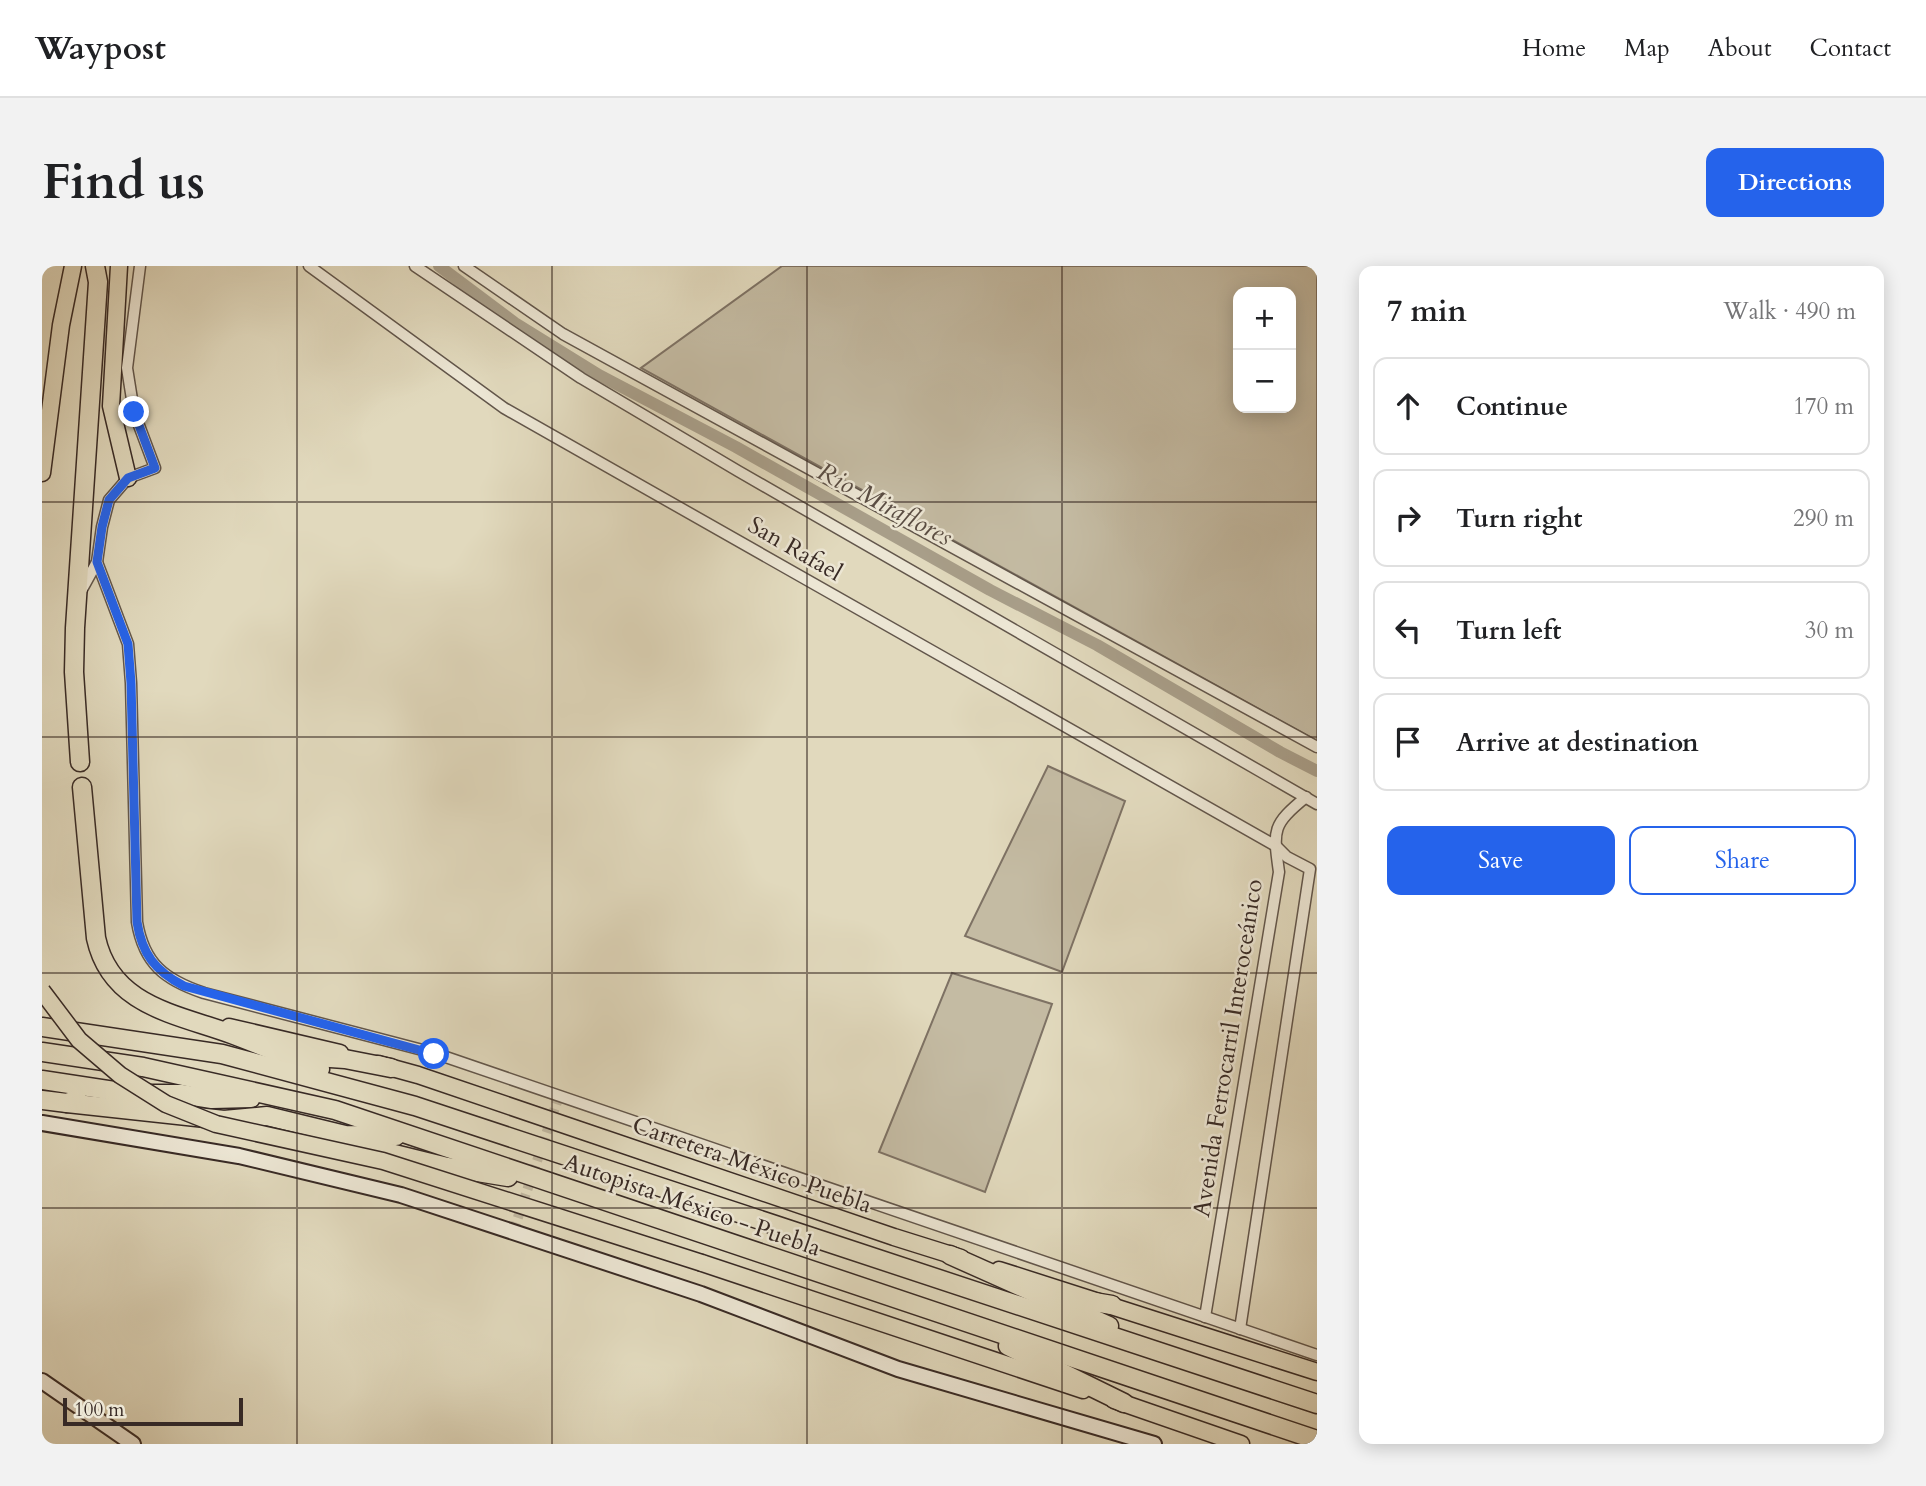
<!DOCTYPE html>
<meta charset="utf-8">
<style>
:root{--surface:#fff;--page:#f2f2f2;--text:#202124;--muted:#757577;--line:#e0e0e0;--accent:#2563eb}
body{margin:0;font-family:Cardo,serif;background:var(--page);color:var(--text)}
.controls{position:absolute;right:21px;top:21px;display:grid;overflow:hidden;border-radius:14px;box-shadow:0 4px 18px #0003}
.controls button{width:63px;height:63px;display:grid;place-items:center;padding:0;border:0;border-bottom:2px solid var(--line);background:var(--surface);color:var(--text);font:35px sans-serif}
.scale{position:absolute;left:21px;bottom:18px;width:180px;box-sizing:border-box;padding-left:7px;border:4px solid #382a25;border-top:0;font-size:19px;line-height:24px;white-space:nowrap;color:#382a25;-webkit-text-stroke:5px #ece6d4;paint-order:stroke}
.stop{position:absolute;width:21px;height:21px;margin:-16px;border:5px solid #2563eb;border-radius:50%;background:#fff}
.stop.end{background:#2563eb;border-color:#fff;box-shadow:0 2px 7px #0008}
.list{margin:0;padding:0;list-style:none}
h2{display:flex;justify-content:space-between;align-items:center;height:91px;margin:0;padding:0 28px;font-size:30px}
h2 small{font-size:23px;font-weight:400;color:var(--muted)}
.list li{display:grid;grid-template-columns:46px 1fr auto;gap:21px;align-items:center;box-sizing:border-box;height:98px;margin:0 14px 14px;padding:0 14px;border:2px solid var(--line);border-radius:14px}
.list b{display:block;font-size:26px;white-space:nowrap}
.list em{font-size:23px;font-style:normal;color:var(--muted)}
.actions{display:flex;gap:14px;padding:21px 28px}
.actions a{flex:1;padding:16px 0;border:2px solid var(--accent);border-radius:14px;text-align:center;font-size:24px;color:var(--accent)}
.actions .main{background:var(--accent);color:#fff}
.icon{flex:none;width:38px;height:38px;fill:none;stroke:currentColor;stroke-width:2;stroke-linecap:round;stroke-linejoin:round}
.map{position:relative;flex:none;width:1275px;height:1178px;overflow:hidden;border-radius:14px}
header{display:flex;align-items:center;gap:42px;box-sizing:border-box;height:98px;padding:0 35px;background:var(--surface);border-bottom:2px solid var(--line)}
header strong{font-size:33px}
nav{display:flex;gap:38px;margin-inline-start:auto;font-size:24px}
.intro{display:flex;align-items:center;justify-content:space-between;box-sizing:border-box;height:168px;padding:0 42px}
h1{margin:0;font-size:49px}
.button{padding:18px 32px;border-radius:14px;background:var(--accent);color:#fff;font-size:24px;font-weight:700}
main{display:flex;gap:42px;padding:0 42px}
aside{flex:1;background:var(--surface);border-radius:14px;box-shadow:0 4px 18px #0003}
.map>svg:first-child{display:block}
.green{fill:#c4bba3;stroke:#7e7264;stroke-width:2;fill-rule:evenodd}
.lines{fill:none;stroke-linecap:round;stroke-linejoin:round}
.canal{stroke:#a89e89;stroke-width:12}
.minor-tunnel{stroke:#bfb69f;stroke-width:10;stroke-dasharray:10 5;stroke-linecap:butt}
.minor-casing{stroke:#62564b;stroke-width:13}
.secondary-casing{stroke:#382a25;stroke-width:18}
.primary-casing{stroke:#382a25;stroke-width:19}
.trunk-casing{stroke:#382a25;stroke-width:19}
.motorway-casing{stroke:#382a25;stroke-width:21}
.minor{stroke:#ece6d4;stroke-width:10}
.secondary{stroke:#ece6d4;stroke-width:14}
.primary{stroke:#e1d9bd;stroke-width:16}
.trunk{stroke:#e1d9bd;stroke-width:16}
.motorway{stroke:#e1d9bd;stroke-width:18}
.trunk-bridge-casing{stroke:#382a25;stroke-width:19;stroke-linecap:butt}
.trunk-bridge{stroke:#e1d9bd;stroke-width:16}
.route{stroke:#2563eb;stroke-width:9}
.grid{fill:none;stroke:#382a25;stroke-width:2;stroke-opacity:0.55}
.labels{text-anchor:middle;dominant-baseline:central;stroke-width:5;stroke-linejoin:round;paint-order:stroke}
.street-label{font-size:24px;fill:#382a25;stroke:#ece6d4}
.water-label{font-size:26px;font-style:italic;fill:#5a4d43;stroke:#ece6d4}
</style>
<header>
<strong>Waypost</strong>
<nav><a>Home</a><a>Map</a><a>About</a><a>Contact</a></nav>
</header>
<div class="intro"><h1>Find us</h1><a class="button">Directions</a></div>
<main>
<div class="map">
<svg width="1275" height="1178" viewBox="0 0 1275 1178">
<rect width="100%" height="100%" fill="#e1d9bd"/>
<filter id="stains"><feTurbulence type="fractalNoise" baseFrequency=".00286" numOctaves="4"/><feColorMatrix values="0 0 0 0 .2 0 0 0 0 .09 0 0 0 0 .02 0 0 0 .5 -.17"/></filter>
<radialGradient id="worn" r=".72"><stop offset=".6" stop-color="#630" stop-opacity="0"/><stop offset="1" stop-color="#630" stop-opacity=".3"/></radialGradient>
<g class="green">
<path d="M740,0H1275V475L599,102ZM1249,26V142H1196V26Z"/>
<path d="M1006,500L1083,535L1020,706L923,670Z"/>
<path d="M910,707L1010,738L943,926L837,886Z"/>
</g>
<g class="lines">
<path class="canal" d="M397,0L473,57L557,109L694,181L948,324L1055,379L1238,486L1275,505"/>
<path class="minor-tunnel" d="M471,966L517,830"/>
<defs>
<g id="minor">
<path d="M267,0L462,142L1234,580L1245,591L1268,603L1198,1063"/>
<path d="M373,0L539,112L696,205L1275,538"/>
<path d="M422,0L521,68L1275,481"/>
<path d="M55,296L86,378L89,417L95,656C102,698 123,714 162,727L392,787L1275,1089"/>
<path d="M39,325L55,296L60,261L67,234L86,212L113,202L92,146L85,102L98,0"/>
<path d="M1163,1051L1237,606C1231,563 1230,559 1264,531"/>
</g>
<g id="secondary">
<path d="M0,857L197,890L359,929L659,1028L856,1103L1112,1178"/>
<path d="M0,1115L91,1178"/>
</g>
<path id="primary" d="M0,207L19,59L31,0"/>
<g id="trunk">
<path d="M77,0L69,140L86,212"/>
<path d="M187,761L298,787"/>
<path d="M336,798L376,809L852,971L919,992"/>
<path d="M660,997L1041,1124"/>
<path d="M957,1004L1275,1106"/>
<path d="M1072,1134L1199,1178"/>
</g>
<g id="motorway">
<path d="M38,496L32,406L33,362L56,16L53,0"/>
<path d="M40,521L54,672C69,741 136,748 192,769C221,780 250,792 278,803"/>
<path d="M0,761L180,788L373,840L1275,1138"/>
<path d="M0,786L101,801L293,844L1275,1174"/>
<path d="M259,790L303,793L349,802"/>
<path d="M0,814L92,828H139L170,833L209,832"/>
<path d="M0,834L25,837L35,833"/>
<path d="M25,837L182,854L225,850L303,869L354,870"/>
<path d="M298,879L328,882L405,901L466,911"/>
<path d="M908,989L1067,1060"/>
<path d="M1022,1031L1070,1039"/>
<path d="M966,1080L1082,1137"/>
</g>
</defs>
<use href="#minor" class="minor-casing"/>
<use href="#secondary" class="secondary-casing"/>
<use href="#primary" class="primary-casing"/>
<use href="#trunk" class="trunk-casing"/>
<use href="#motorway" class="motorway-casing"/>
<use href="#minor" class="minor"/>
<use href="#secondary" class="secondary"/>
<use href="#primary" class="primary"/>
<use href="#trunk" class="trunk"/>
<use href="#motorway" class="motorway"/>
<defs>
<path id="trunk-bridge" d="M0,725L37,774L78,809L124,838L174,858L341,895L660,997"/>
</defs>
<use href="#trunk-bridge" class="trunk-bridge-casing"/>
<use href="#trunk-bridge" class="trunk-bridge"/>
</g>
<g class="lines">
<path class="route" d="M92,146L113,202L86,212L67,234L60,261L55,296L86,378L89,417L95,656C100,688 113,705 142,720L392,788"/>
</g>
<path class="grid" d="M255,0V1178M510,0V1178M765,0V1178M1020,0V1178M0,236H1275M0,471H1275M0,707H1275M0,942H1275"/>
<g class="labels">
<g class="street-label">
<text transform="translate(753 283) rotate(30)">San Rafael</text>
<text transform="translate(1186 782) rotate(-81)">Avenida Ferrocarril Interoceánico</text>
<text transform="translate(710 899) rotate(19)">Carretera México Puebla</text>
<text transform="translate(650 939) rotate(19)">Autopista México - Puebla</text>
</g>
<g class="water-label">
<text transform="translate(843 238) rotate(28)">Rio Miraflores</text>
</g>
</g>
<rect width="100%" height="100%" filter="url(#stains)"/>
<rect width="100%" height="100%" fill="url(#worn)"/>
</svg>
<div class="controls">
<button>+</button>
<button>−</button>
</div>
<div class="scale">100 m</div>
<div class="stop" style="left:392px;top:788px"></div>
<div class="stop end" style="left:92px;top:146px"></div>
</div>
<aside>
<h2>7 min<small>Walk · 490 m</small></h2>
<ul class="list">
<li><svg class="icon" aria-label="ahead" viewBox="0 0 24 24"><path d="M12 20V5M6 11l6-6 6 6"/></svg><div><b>Continue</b></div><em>170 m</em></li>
<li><svg class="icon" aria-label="right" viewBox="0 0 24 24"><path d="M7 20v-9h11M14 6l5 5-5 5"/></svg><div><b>Turn right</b></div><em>290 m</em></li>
<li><svg class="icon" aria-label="left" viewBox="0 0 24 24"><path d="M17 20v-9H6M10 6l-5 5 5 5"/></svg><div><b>Turn left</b></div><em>30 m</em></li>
<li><svg class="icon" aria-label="arrive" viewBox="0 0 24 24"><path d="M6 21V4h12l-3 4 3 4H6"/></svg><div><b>Arrive at destination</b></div></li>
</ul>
<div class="actions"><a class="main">Save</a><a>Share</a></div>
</aside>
</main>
